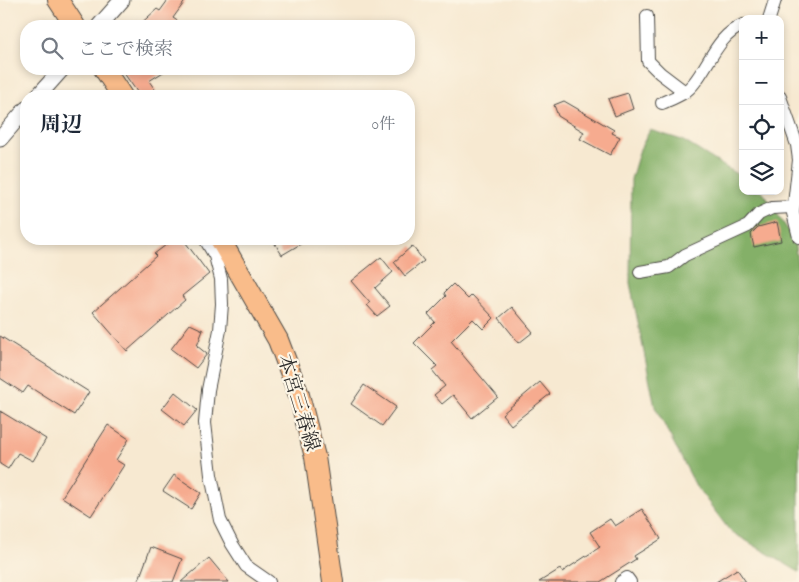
<!DOCTYPE html>
<html lang="ja">
<meta charset="utf-8">
<style>
:root{--surface:#fff;--page:#f2f2f3;--text:#1f2937;--muted:#747a83;--line:#e0e1e3}
body{margin:0;font-family:"IM FELL English","Noto Serif JP",serif;background:var(--page);color:var(--text)}
.controls{position:absolute;right:15px;top:15px;display:grid;overflow:hidden;border-radius:10px;box-shadow:0 2px 8px #0003}
.controls button{width:45px;height:45px;display:grid;place-items:center;padding:0;border:0;border-bottom:1px solid var(--line);background:var(--surface);color:var(--text);font:25px sans-serif}
.list{margin:0;padding:0;list-style:none}
h2{display:flex;justify-content:space-between;align-items:center;height:65px;margin:0;padding:0 20px;font-size:21px}
h2 small{font-size:16px;font-weight:400;color:var(--muted)}
.icon{flex:none;width:28px;height:28px;fill:none;stroke:currentColor;stroke-width:2;stroke-linecap:round;stroke-linejoin:round}
.map{position:relative;flex:none;width:799px;height:582px;overflow:hidden}
.search{position:absolute;background:var(--surface);box-shadow:0 2px 8px #0003;left:20px;top:20px;width:395px;height:55px;display:flex;align-items:center;gap:12px;box-sizing:border-box;padding:0 18px;border-radius:20px;color:var(--muted);font-size:19px}
.panel{position:absolute;background:var(--surface);box-shadow:0 2px 8px #0003;left:20px;top:90px;width:395px;height:155px;border-radius:20px}
.map>svg:first-child{display:block}
.forest{fill:#84b067;stroke:#586e49}
.building{fill:#f6ab8f}
.lines{fill:none;stroke-linecap:round;stroke-linejoin:round}
.minor-casing{stroke:#4a4844;stroke-width:14}
.tertiary-casing{stroke:#4a4844;stroke-width:17}
.primary-casing{stroke:#4a4844;stroke-width:22}
.minor{stroke:#fff;stroke-width:12}
.tertiary{stroke:#fff;stroke-width:15}
.primary{stroke:#f9bc8a;stroke-width:20}
.labels{text-anchor:middle;dominant-baseline:central;stroke-width:4.5;stroke-linejoin:round;paint-order:stroke}
.street-label{font-size:20px;fill:#2b2b2b;stroke:#fcf5e5}
</style>
<div class="map">
<svg width="799" height="582" viewBox="0 0 799 582">
<rect width="100%" height="100%" fill="#fcf5e5"/>
<filter id="ink" filterUnits="userSpaceOnUse"><feTurbulence type="fractalNoise" baseFrequency=".02" numOctaves="2"/><feDisplacementMap in="SourceGraphic" scale="10" xChannelSelector="R" yChannelSelector="G"/><feConvolveMatrix kernelMatrix="1 2 1 2 8 2 1 2 1" color-interpolation-filters="sRGB"/></filter>
<filter id="wash" filterUnits="userSpaceOnUse"><feTurbulence type="fractalNoise" baseFrequency=".0096" numOctaves="4" result="noise"/><feDisplacementMap in="SourceGraphic" scale="20" xChannelSelector="R" yChannelSelector="G"/><feGaussianBlur stdDeviation="1.12" result="paint"/><feColorMatrix in="noise" values="0 0 0 0 0 0 0 0 0 0 0 0 0 0 0 0 0 1.4 0 .05"/><feComposite in="paint" operator="in"/></filter>
<g filter="url(#wash)">
<rect width="100%" height="100%" fill="#f7e9d1"/>
<path class="forest" d="M650,130L682,140L743,178V191H762L794,239L799,275V572L730,531L696,486L655,407L630,283L631,179L640,149Z"/>
<g id="blocks">
<g class="building">
<path d="M168,0H186L173,18L185,26H138L157,9L160,11Z"/>
<path d="M121,69H168L149,81L156,91L147,96H140Z"/>
<path d="M628,93L633,109L615,116L608,99Z"/>
<path d="M564,101L614,130L612,133L620,137L610,155L580,139L584,132L558,116L554,105Z"/>
<path d="M777,222L781,241L754,247L751,234L758,227Z"/>
<path d="M174,239H183L209,274L182,296L185,300L127,351L93,312L156,256L154,254Z"/>
<path d="M272,239H309L282,255Z"/>
<path d="M412,246L424,261L405,276L394,262Z"/>
<path d="M381,257L393,272L375,288L390,306L377,316L367,305L370,303L351,281Z"/>
<path d="M453,284L468,299L472,295L494,318L483,329L473,319L451,341L498,397L472,418L453,395L442,404L434,395L445,386L432,370L437,366L414,343L435,322L428,314L446,296L444,293Z"/>
<path d="M512,307L533,332L519,343L499,318Z"/>
<path d="M190,324L203,330L197,346L207,354L196,368L171,349Z"/>
<path d="M0,336L89,392L74,415L28,386L23,393L0,378Z"/>
<path d="M540,382L550,394L511,425L502,414Z"/>
<path d="M364,385L396,407L382,426L351,404Z"/>
<path d="M175,392L197,410L184,426L162,409Z"/>
<path d="M0,411L46,439L33,461L18,453L8,469L0,464Z"/>
<path d="M108,425L129,439L116,460L124,465L91,516L62,497Z"/>
<path d="M174,475L201,493L191,509L163,491Z"/>
<path d="M642,509L661,539L634,556L636,559L600,582H539L560,569L562,572L600,547L590,532L610,519L615,526Z"/>
<path d="M151,547L182,559L173,582H138Z"/>
<path d="M209,558L229,582H181Z"/>
<path d="M737,569L746,582H716Z"/>
</g>
</g>
</g>
<g filter="url(#ink)">
<use href="#blocks" fill-opacity="0" stroke="#4a4844" stroke-width="1"/>
<g class="lines">
<defs>
<g id="minor">
<path d="M647,16L648,61L660,73L685,92"/>
<path d="M769,19L775,0"/>
<path d="M780,97L797,145L799,160L793,213L799,237"/>
<path d="M662,103C673,98 686,94 694,83C710,63 718,35 743,25"/>
<path d="M205,239L215,256L221,279L222,304L220,330L208,390L205,423L211,475L220,520L232,544L246,566L269,582"/>
<path d="M640,272L669,267L685,255L748,226L759,214L772,208L793,207"/>
<path d="M621,582L627,578L630,582"/>
</g>
<g id="tertiary">
<path d="M99,26L122,0"/>
<path d="M38,96L62,69"/>
<path d="M0,139L26,109"/>
</g>
<g id="primary">
<path d="M58,0L75,26"/>
<path d="M104,69L122,96"/>
<path d="M220,239L278,340L299,395L315,457L333,582"/>
</g>
</defs>
<use href="#minor" class="minor-casing"/>
<use href="#tertiary" class="tertiary-casing"/>
<use href="#primary" class="primary-casing"/>
<use href="#minor" class="minor"/>
<use href="#tertiary" class="tertiary"/>
<use href="#primary" class="primary"/>
</g>
</g>
<g class="labels">
<g class="street-label">
<text transform="translate(298 403) rotate(73)">本宮三春線</text>
</g>
</g>
</svg>
<div class="controls">
<button>+</button>
<button>−</button>
<button><svg class="icon" aria-label="locate" viewBox="0 0 24 24"><circle cx="12" cy="12" r="6"/><path d="M12 2v4M12 18v4M2 12h4M18 12h4"/></svg></button>
<button><svg class="icon" aria-label="layers" viewBox="0 0 24 24"><path d="M12 4l9 5-9 5-9-5zM3 14l9 5 9-5"/></svg></button>
</div>
<div class="search"><svg class="icon" aria-label="search" viewBox="0 0 24 24"><circle cx="10" cy="10" r="6"/><path d="M15 15l6 6"/></svg>ここで検索</div>
<section class="panel">
<h2>周辺<small>0件</small></h2>
<ul class="list">
</ul>
</section>
</div>
